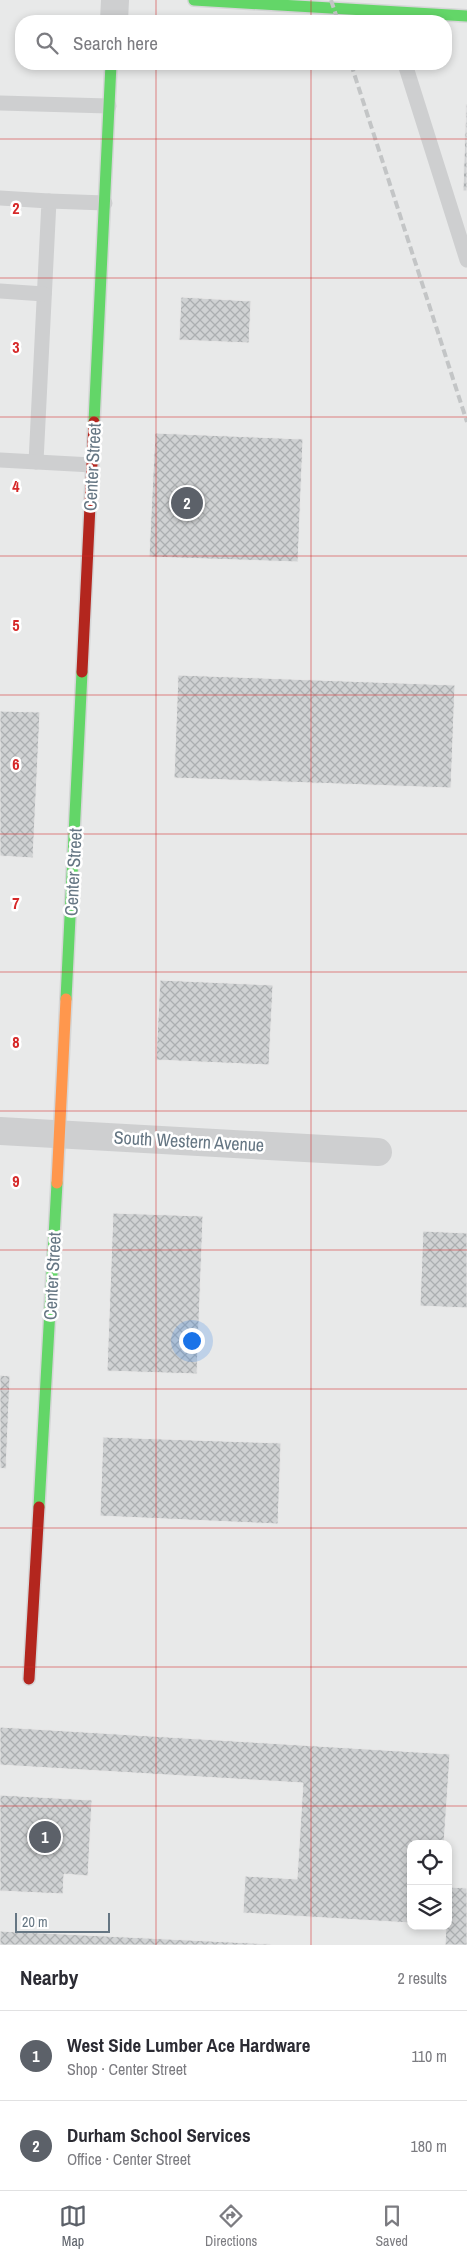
<!DOCTYPE html>
<meta charset="utf-8">
<style>
:root{--surface:#fff;--page:#f2f2f3;--text:#2b2b33;--muted:#7c7c81;--line:#e1e1e2;--accent:#5c6169}
body{margin:0;font-family:"Archivo Narrow",sans-serif;background:var(--page);color:var(--text)}
.controls{position:absolute;right:15px;bottom:15px;display:grid;overflow:hidden;border-radius:10px;box-shadow:0 2px 8px #0003}
.controls button{width:45px;height:45px;display:grid;place-items:center;padding:0;border:0;border-bottom:1px solid var(--line);background:var(--surface);color:var(--text);font:25px sans-serif}
.scale{position:absolute;left:15px;bottom:12px;width:95px;box-sizing:border-box;padding-left:5px;border:2px solid #657683;border-top:0;font-size:14px;line-height:18px;white-space:nowrap;color:#657683;-webkit-text-stroke:4px #fff;paint-order:stroke}
.you{position:absolute;left:191px;top:1340px;width:18px;height:18px;margin:-12px;border:4px solid #fff;border-radius:50%;background:#1a73e8;box-shadow:0 0 0 8px #1a73e833}
.badge{display:grid;place-items:center;width:32px;height:32px;border-radius:50%;background:var(--accent);color:#fff;font-size:16px;font-weight:700}
.pin{position:absolute;translate:-50% -50%;border:2px solid #fff;box-shadow:0 1px 5px #0006}
.list{margin:0;padding:0;list-style:none}
h2{display:flex;justify-content:space-between;align-items:center;height:65px;margin:0;padding:0 20px;font-size:21px}
h2 small{font-size:16px;font-weight:400;color:var(--muted)}
.list li{display:grid;grid-template-columns:32px 1fr auto;gap:15px;align-items:center;box-sizing:border-box;height:90px;padding:0 20px;border-top:1px solid var(--line)}
.list b{display:block;font-size:19px;white-space:nowrap}
.list p{margin:0;font-size:16px;white-space:nowrap;color:var(--muted)}
.list em{font-size:16px;font-style:normal;color:var(--muted)}
.icon{flex:none;width:28px;height:28px;fill:none;stroke:currentColor;stroke-width:2;stroke-linecap:round;stroke-linejoin:round}
.map{position:relative;flex:none;width:467px;height:1945px;overflow:hidden}
.search{position:absolute;background:var(--surface);box-shadow:0 2px 8px #0003;left:15px;right:15px;top:15px;height:55px;display:flex;align-items:center;gap:12px;box-sizing:border-box;padding:0 18px;border-radius:20px;color:var(--muted);font-size:19px}
.sheet{height:245px;background:var(--surface)}
nav{display:flex;justify-content:space-around;align-items:center;box-sizing:border-box;height:70px;border-top:1px solid var(--line);background:var(--surface);font-size:14px;color:var(--muted)}
nav a{display:grid;justify-items:center;gap:2px}
nav .on{color:var(--accent)}
.map>svg:first-child{display:block}
.built{fill:#e8e9e9;fill-rule:evenodd}
.building{fill:url(#building-cross-hatch);stroke:#e8e8e8}
.lines{fill:none;stroke-linecap:round;stroke-linejoin:round}
.fast-casing{stroke:#d5d6d7;stroke-width:14}
.slow-casing{stroke:#d5d6d7;stroke-width:14}
.jam-casing{stroke:#d5d6d7;stroke-width:14}
.lane{stroke:#cecfd0;stroke-width:15}
.street{stroke:#cecfd0;stroke-width:28}
.fast{stroke:#63d668;stroke-width:11}
.slow{stroke:#ff974d;stroke-width:11}
.jam{stroke:#b3261e;stroke-width:11}
.rail{stroke:#c3c5c6;stroke-width:4;stroke-dasharray:8 4;stroke-linecap:butt}
.grid{fill:none;stroke:#d62828;stroke-width:1;stroke-opacity:0.55}
.labels{text-anchor:middle;dominant-baseline:central;stroke-width:5;stroke-linejoin:round;paint-order:stroke}
.street-label{font-size:18px;fill:#657683;stroke:#fff}
.grid-label{font-size:16px;text-anchor:middle;font-weight:bold;fill:#d62828;stroke:#fff;stroke-width:5;stroke-linejoin:round;paint-order:stroke}
</style>
<div class="map">
<svg width="467" height="1945" viewBox="0 0 467 1945">
<defs>
<pattern id="building-cross-hatch" width="8" height="8" patternUnits="userSpaceOnUse" patternTransform="scale(1.25)"><rect width="8" height="8" fill="#d0d2d3"/><path d="M0 0l8 8M0 8l8-8" fill="none" stroke="#acafb1"/></pattern>
</defs>
<rect width="100%" height="100%" fill="#f9f9f9"/>
<path class="built" d="M0,0H467V1945H0ZM21,21H446V64H21ZM411,1844H448V1926H411Z"/>
<g class="building">
<path d="M466,104H467V191H463Z"/>
<path d="M181,297L251,301L249,343L179,340Z"/>
<path d="M155,433L303,439L298,562L149,557Z"/>
<path d="M178,675L455,685L451,788L174,778Z"/>
<path d="M0,711L40,712L33,858L0,856Z"/>
<path d="M160,980L273,985L269,1065L156,1060Z"/>
<path d="M113,1213L203,1216L197,1374L107,1371Z"/>
<path d="M423,1231L467,1233V1308L420,1306Z"/>
<path d="M0,1375L10,1376L6,1469L0,1468Z"/>
<path d="M103,1437L281,1443L278,1524L100,1516Z"/>
<path d="M0,1727L450,1754L444,1844H411V1923L243,1913L245,1876L297,1879L303,1783L0,1765Z"/>
<path d="M0,1795L92,1800L88,1876L64,1874L63,1894L0,1891Z"/>
<path d="M448,1887L467,1888V1945H445L446,1926H448Z"/>
<path d="M0,1931L271,1944V1945H0Z"/>
</g>
<g class="lines">
<defs>
<g id="fast">
<path d="M194,0L467,16"/>
<path d="M94,422L111,64"/>
<path d="M66,999L82,672"/>
<path d="M39,1507L57,1183"/>
</g>
<path id="slow" d="M57,1183L66,999"/>
<g id="jam">
<path d="M82,672L94,422"/>
<path d="M29,1679L39,1507"/>
</g>
</defs>
<use href="#fast" class="fast-casing"/>
<use href="#slow" class="slow-casing"/>
<use href="#jam" class="jam-casing"/>
<g class="lane">
<path d="M405,64L467,260"/>
<path d="M0,103L109,106"/>
<path d="M0,198L49,201L36,462"/>
<path d="M49,201L105,203"/>
<path d="M0,291L44,294"/>
<path d="M0,460L92,465"/>
</g>
<g class="street">
<path d="M114,21L115,0"/>
<path d="M0,1131L378,1152"/>
</g>
<use href="#fast" class="fast"/>
<use href="#slow" class="slow"/>
<use href="#jam" class="jam"/>
<g class="rail">
<path d="M331,0L338,21"/>
<path d="M351,64L467,422"/>
</g>
</g>
<path class="grid" d="M156,0V21M311,0V21M156,64V1945M311,64V1945M0,139H467M0,278H467M0,417H467M0,556H467M0,695H467M0,834H467M0,972H467M0,1111H467M0,1250H467M0,1389H467M0,1528H467M0,1667H467M0,1806H467"/>
<g class="labels">
<g class="street-label">
<text transform="translate(92 467) rotate(-87)">Center Street</text>
<text transform="translate(73 872) rotate(-87)">Center Street</text>
<text transform="translate(189 1141) rotate(3)">South Western Avenue</text>
<text transform="translate(52 1276) rotate(-87)">Center Street</text>
</g>
</g>
<g class="grid-label">
<text x="16" y="214">2</text>
<text x="16" y="353">3</text>
<text x="16" y="492">4</text>
<text x="16" y="631">5</text>
<text x="16" y="770">6</text>
<text x="16" y="909">7</text>
<text x="16" y="1048">8</text>
<text x="16" y="1187">9</text>
</g>
</svg>
<div class="controls">
<button><svg class="icon" aria-label="locate" viewBox="0 0 24 24"><circle cx="12" cy="12" r="6"/><path d="M12 2v4M12 18v4M2 12h4M18 12h4"/></svg></button>
<button><svg class="icon" aria-label="layers" viewBox="0 0 24 24"><path d="M12 4l9 5-9 5-9-5zM3 14l9 5 9-5"/></svg></button>
</div>
<div class="scale">20 m</div>
<div class="you"></div>
<div class="pin badge" style="left:45px;top:1837px">1</div>
<div class="pin badge" style="left:187px;top:503px">2</div>
<div class="search"><svg class="icon" aria-label="search" viewBox="0 0 24 24"><circle cx="10" cy="10" r="6"/><path d="M15 15l6 6"/></svg>Search here</div>
</div>
<section class="sheet">
<h2>Nearby<small>2 results</small></h2>
<ul class="list">
<li><span class="badge">1</span><div><b>West Side Lumber Ace Hardware</b><p>Shop · Center Street</p></div><em>110 m</em></li>
<li><span class="badge">2</span><div><b>Durham School Services</b><p>Office · Center Street</p></div><em>180 m</em></li>
</ul>
</section>
<nav>
<a class="on"><svg class="icon" aria-label="map" viewBox="0 0 24 24"><path d="M3 6l6-2 6 2 6-2v14l-6 2-6-2-6 2zM9 4v14M15 6v14"/></svg>Map</a>
<a><svg class="icon" aria-label="directions" viewBox="0 0 24 24"><path d="M12 3l9 9-9 9-9-9zM9 14v-3h6M13 9l2 2-2 2"/></svg>Directions</a>
<a><svg class="icon" aria-label="saved" viewBox="0 0 24 24"><path d="M7 4h10v16l-5-4-5 4z"/></svg>Saved</a>
</nav>
